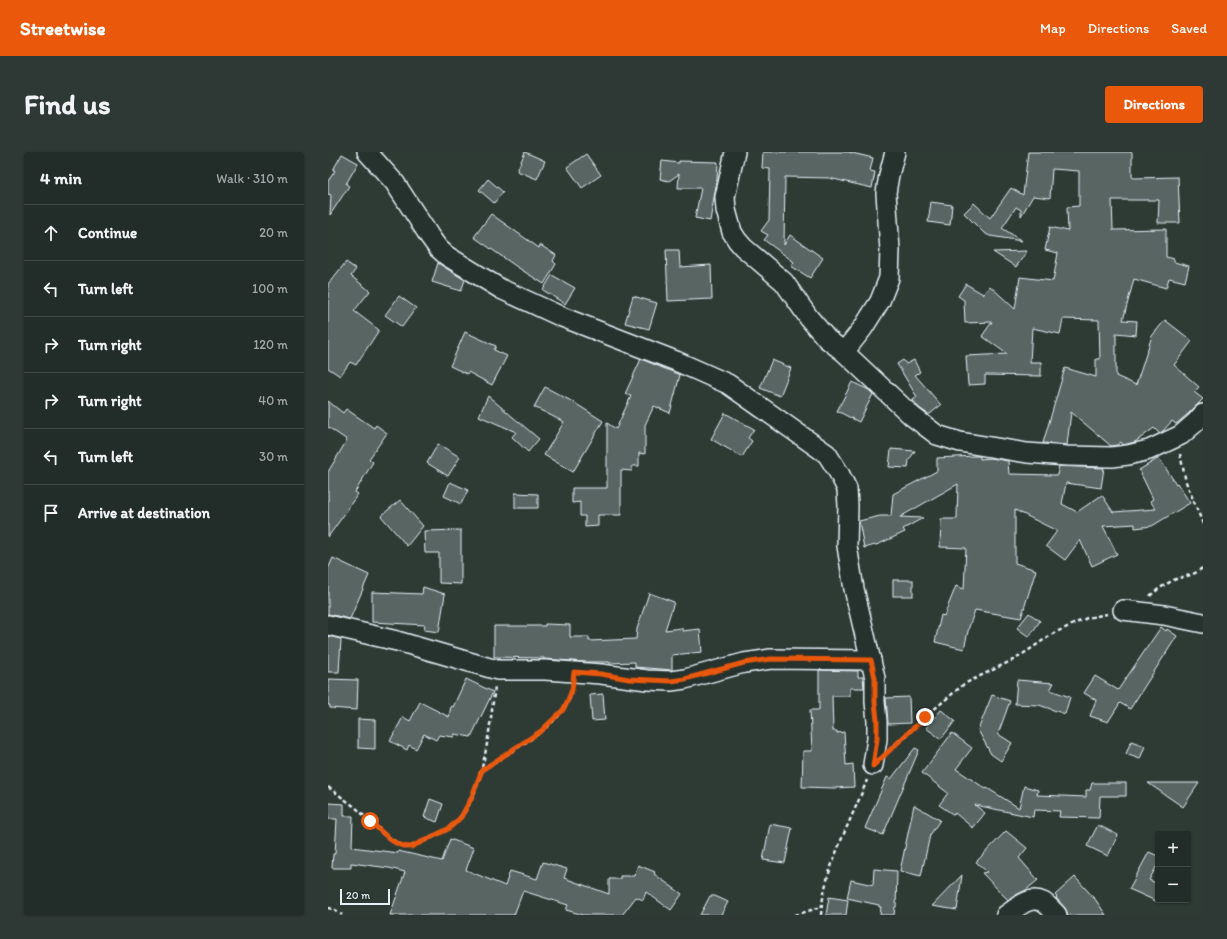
<!DOCTYPE html>
<meta charset="utf-8">
<style>
:root{--surface:#222c28;--page:#2e3834;--text:#f1f3f6;--muted:#a2a7a8;--line:#3f4845;--accent:#ea580c}
body{margin:0;font-family:Itim,sans-serif;background:var(--page);color:var(--text)}
.controls{position:absolute;right:12px;bottom:12px;display:grid;overflow:hidden;border-radius:4px;box-shadow:0 1px 3px #0004}
.controls button{width:36px;height:36px;display:grid;place-items:center;padding:0;border:0;border-bottom:1px solid var(--line);background:var(--surface);color:var(--text);font:20px sans-serif}
.scale{position:absolute;left:12px;bottom:10px;width:50px;box-sizing:border-box;padding-left:4px;border:2px solid #e8f1f8;border-top:0;font-size:11px;line-height:14px;white-space:nowrap;color:#e8f1f8;-webkit-text-stroke:3px #26332d;paint-order:stroke}
.stop{position:absolute;width:12px;height:12px;margin:-9px;border:3px solid #ea580c;border-radius:50%;background:#fff}
.stop.end{background:#ea580c;border-color:#fff;box-shadow:0 1px 4px #0008}
.list{margin:0;padding:0;list-style:none}
h2{display:flex;justify-content:space-between;align-items:center;height:52px;margin:0;padding:0 16px;font-size:17px}
h2 small{font-size:13px;font-weight:400;color:var(--muted)}
.list li{display:grid;grid-template-columns:26px 1fr auto;gap:12px;align-items:center;box-sizing:border-box;height:56px;padding:0 16px;border-top:1px solid var(--line)}
.list b{display:block;font-size:15px;white-space:nowrap}
.list em{font-size:13px;font-style:normal;color:var(--muted)}
.icon{flex:none;width:22px;height:22px;fill:none;stroke:currentColor;stroke-width:2;stroke-linecap:round;stroke-linejoin:round}
.map{position:relative;flex:none;width:875px;height:763px;overflow:hidden;border-radius:4px}
header{display:flex;align-items:center;gap:24px;box-sizing:border-box;height:56px;padding:0 20px;background:var(--accent);color:#fff}
header strong{font-size:19px}
nav{display:flex;gap:22px;margin-inline-start:auto;font-size:14px}
.intro{display:flex;align-items:center;justify-content:space-between;box-sizing:border-box;height:96px;padding:0 24px}
h1{margin:0;font-size:28px}
.button{padding:10px 18px;border-radius:4px;background:var(--accent);color:#fff;font-size:14px;font-weight:700}
main{display:flex;gap:24px;padding:0 24px}
aside{flex:1;background:var(--surface);border-radius:4px;box-shadow:0 1px 3px #0004}
.map>svg:first-child{display:block}
.building{fill:#596563;stroke:#e8f1f8}
.lines{fill:none;stroke-linecap:round;stroke-linejoin:round}
.minor-casing{stroke:#e8f1f8;stroke-width:22}
.path{stroke:#e8f1f8;stroke-width:2.5;stroke-dasharray:4 3;stroke-linecap:butt}
.minor{stroke:#26332d;stroke-width:19}
.route{stroke:#ea580c;stroke-width:5}
</style>
<header>
<strong>Streetwise</strong>
<nav><a>Map</a><a>Directions</a><a>Saved</a></nav>
</header>
<div class="intro"><h1>Find us</h1><a class="button">Directions</a></div>
<main>
<aside>
<h2>4 min<small>Walk · 310 m</small></h2>
<ul class="list">
<li><svg class="icon" aria-label="ahead" viewBox="0 0 24 24"><path d="M12 20V5M6 11l6-6 6 6"/></svg><div><b>Continue</b></div><em>20 m</em></li>
<li><svg class="icon" aria-label="left" viewBox="0 0 24 24"><path d="M17 20v-9H6M10 6l-5 5 5 5"/></svg><div><b>Turn left</b></div><em>100 m</em></li>
<li><svg class="icon" aria-label="right" viewBox="0 0 24 24"><path d="M7 20v-9h11M14 6l5 5-5 5"/></svg><div><b>Turn right</b></div><em>120 m</em></li>
<li><svg class="icon" aria-label="right" viewBox="0 0 24 24"><path d="M7 20v-9h11M14 6l5 5-5 5"/></svg><div><b>Turn right</b></div><em>40 m</em></li>
<li><svg class="icon" aria-label="left" viewBox="0 0 24 24"><path d="M17 20v-9H6M10 6l-5 5 5 5"/></svg><div><b>Turn left</b></div><em>30 m</em></li>
<li><svg class="icon" aria-label="arrive" viewBox="0 0 24 24"><path d="M6 21V4h12l-3 4 3 4H6"/></svg><div><b>Arrive at destination</b></div></li>
</ul>
</aside>
<div class="map">
<svg width="875" height="763" viewBox="0 0 875 763">
<rect width="100%" height="100%" fill="#2e3b35"/>
<filter id="ink" filterUnits="userSpaceOnUse"><feTurbulence type="fractalNoise" baseFrequency=".025" numOctaves="2"/><feDisplacementMap in="SourceGraphic" scale="8" xChannelSelector="R" yChannelSelector="G"/><feConvolveMatrix kernelMatrix="1 2 1 2 8 2 1 2 1" color-interpolation-filters="sRGB"/></filter>
<g filter="url(#ink)">
<g class="building">
<path d="M197,0L217,9L209,27L189,19Z"/>
<path d="M435,0H520L545,6L542,19L547,20L544,36L501,26L457,25L456,93L462,83L495,106L482,126L463,114L466,110L436,88L440,83L433,79L441,68L442,17L434,16Z"/>
<path d="M700,0H804V25L806,26L850,25L852,71H830L831,48H784L785,78L838,77V105L846,107V110L861,114L857,130L841,126L838,136L806,127L795,168L809,169L808,183L788,181V224L808,233L824,184L837,168L864,189L846,213L871,235L866,240L875,247L860,262L848,272L844,269L834,280L831,281L826,276L807,290L795,293L793,290L789,293L783,294L743,260L739,293L715,291L737,216L768,225V207H772L771,168L735,167L732,182L704,176L702,210H713V224L657,223V232L640,233L638,204L679,202L654,184L664,170L637,171L636,148L630,144L638,132L655,142L662,134L687,157L692,125L725,129L730,101L717,98L722,75L740,79L739,55L751,54V19L724,17L722,46L705,44L693,64V58L688,55L674,76L694,89L662,84L656,81L636,61L646,51L662,66L683,36L695,43Z"/>
<path d="M14,2L30,11L18,32L21,34L2,63L3,43L0,42V29L7,19L5,18Z"/>
<path d="M258,2L273,23L254,36L239,15Z"/>
<path d="M334,9L351,11V9L390,10L389,28L382,69L367,66L373,36H350L351,22L341,29L332,27Z"/>
<path d="M160,27L175,40L166,51L151,38Z"/>
<path d="M603,50L624,53L622,73L600,70Z"/>
<path d="M163,62L211,96L212,93L228,103L225,109L228,112L216,132L189,115L146,85Z"/>
<path d="M338,98H351L352,115L383,113L384,147L340,149Z"/>
<path d="M699,99L688,115L665,100Z"/>
<path d="M18,110L28,117L23,124L42,139L26,159L51,178L28,213L22,210L12,224L0,216V132Z"/>
<path d="M110,111L137,128L133,139L104,130Z"/>
<path d="M224,123L247,136L237,152L215,138Z"/>
<path d="M71,144L88,156L74,175L57,163Z"/>
<path d="M305,144L329,151L321,177L297,171Z"/>
<path d="M137,180L168,194L166,198L179,204L164,233L140,220L139,222L122,214Z"/>
<path d="M313,207L352,223L342,261L326,254L317,273V302L311,301V314H304V319L293,318V363H270V374L257,375V364H252V350L244,351V336H279V271L288,277L303,244L297,242Z"/>
<path d="M444,208L463,216L452,244L432,236Z"/>
<path d="M575,208L578,212L586,208L592,220L587,223L613,253L602,262H600L591,256L585,248L589,245L569,212Z"/>
<path d="M524,230L541,238L545,242L531,270L509,259Z"/>
<path d="M217,235L245,250L275,269L245,320L216,303L236,270L206,255Z"/>
<path d="M160,244L211,287L200,300L184,285L188,280L151,264Z"/>
<path d="M0,249L15,261L18,257L46,276L48,273L59,281L41,307L45,310L27,340L30,342L19,357H20L0,385V320L19,288L0,275Z"/>
<path d="M397,261L426,277L420,286L424,289L414,305L383,287Z"/>
<path d="M110,292L132,305L120,324L99,311Z"/>
<path d="M563,297L587,299L581,308L580,316L561,315Z"/>
<path d="M647,304H652V307L663,306L680,309L681,322L729,323L731,314L776,316L773,336L738,331L734,352L749,360L774,343L785,360L828,357L822,349L825,347L811,318L831,306L848,332L849,331L862,351L824,374L807,376V372L775,374L789,402L764,414L752,388L737,408L718,394L729,379L687,358V411L708,418L693,466L647,458L641,475L636,497L607,490L613,463L616,464L628,434L636,437L638,396L612,395L613,367H629L630,332L572,365L595,366L575,377L577,380L551,392L536,396L531,369L552,364H563L565,342L609,319V306Z"/>
<path d="M122,330L140,338L133,352L116,344Z"/>
<path d="M187,341L210,342V356H187Z"/>
<path d="M72,348L95,374L79,394L53,364Z"/>
<path d="M133,378V432L111,431V401H97L96,379Z"/>
<path d="M5,406L41,423L22,467L0,462V417Z"/>
<rect x="565" y="428" width="20" height="16"/>
<path d="M95,435L117,442L111,480L96,478L97,473L44,470V440L94,442Z"/>
<path d="M321,441L346,450L337,478L354,476V479L372,477L374,500L344,503V518L307,515V510L281,511V510H257L216,507V506L166,505V474H217V472L242,473V485H261V489L308,487L309,477Z"/>
<path d="M701,461L712,469L701,485L689,476Z"/>
<path d="M833,475L838,479L839,477L849,484L802,557L792,551L780,570L762,564L768,548L756,541L767,524L790,538Z"/>
<path d="M0,484L13,487L11,520H0Z"/>
<path d="M491,518L530,519V525H535L536,536H522V544H504L505,579H509V581L516,580L518,613L525,612L526,635L506,636L474,635L475,599H484L482,558H491Z"/>
<path d="M0,527L30,528L29,558L2,556V553H0Z"/>
<path d="M138,527L165,540L143,585L126,582V585L111,583L108,588L96,582L88,597L81,593L79,598L62,589L75,565L82,569L92,550L121,565L123,554L125,555Z"/>
<path d="M689,528L726,531L722,538L742,545L737,562L711,553L687,552Z"/>
<path d="M275,542L277,568L264,569L262,543Z"/>
<path d="M664,543L682,549L670,582L684,591L673,609L663,602L650,578Z"/>
<path d="M581,545L582,571L560,572L558,546Z"/>
<path d="M613,558L627,569L613,587L598,576Z"/>
<path d="M30,567L47,568V597L30,596Z"/>
<path d="M624,581L644,596L628,617L658,637L659,636L691,656L696,634L710,638L709,643L758,645V638H762L764,631H798V644H772L771,666L731,665L732,659L706,658L705,665L647,653L657,661L645,676L627,661L626,663L611,653L620,641L594,621Z"/>
<path d="M803,589L817,594L812,607L798,602Z"/>
<path d="M587,596L591,598L555,683L537,676L559,625L563,627Z"/>
<path d="M820,631H871L855,655Z"/>
<path d="M102,647L115,652L109,670L96,665Z"/>
<path d="M0,651L16,652V664H25L24,695L70,701V699L114,709L122,687L146,696L138,718L177,734L182,719L209,727L215,710L239,717L236,726L281,742V727H292V724H306L310,713L327,720L326,722L354,742L343,758L318,740L315,748L308,745L294,763H255L238,758L240,753L195,739L186,763H62L77,720L61,716L23,711V716H4L5,702H7L9,667H0Z"/>
<path d="M586,653L612,668L602,683L593,724L572,719Z"/>
<path d="M442,672L464,676L457,711L435,708Z"/>
<path d="M770,673L790,683L780,704L759,694Z"/>
<path d="M678,679L699,696L691,706L710,728L698,738L690,742L680,748L654,721L659,720L648,710Z"/>
<path d="M821,700L830,704V712L821,728L830,732V750L801,737Z"/>
<path d="M546,717L569,719L568,755H567L566,763H552L553,755H551V753L519,746L523,728L545,733Z"/>
<path d="M634,723L629,758L604,754Z"/>
<path d="M747,725L767,747L778,763H740L737,756L728,746L729,745L727,743Z"/>
<path d="M382,744H387L400,750L393,763H372Z"/>
<path d="M501,745L520,748L518,763H498Z"/>
</g>
<g class="lines">
<defs>
<g id="minor">
<path d="M39,0L67,31L102,85L110,96L119,104L173,137L234,165L348,209L400,232L499,302L511,321L519,337L520,354L519,394L526,437L547,526V550L549,569V587L545,613"/>
<path d="M407,0L397,45L398,58L404,80L409,88L415,95L456,130L481,166L499,187L516,200L584,264L609,283L632,290L699,301L739,304L784,305L800,303L821,298L853,283L868,270L875,262"/>
<path d="M516,200L535,176L552,149L561,126L562,98L558,41L561,23L567,0"/>
<path d="M795,458L836,463L875,471"/>
<path d="M0,473L69,489L169,518H217L246,520L273,522L319,528L343,529L357,527L416,511L443,507L543,508"/>
<path d="M678,763C689,756 701,743 715,750C720,753 725,759 729,763"/>
</g>
</defs>
<use href="#minor" class="minor-casing"/>
<g class="path">
<path d="M852,302L858,330L875,372"/>
<path d="M822,444C828,438 838,432 846,428C857,423 865,425 875,415"/>
<path d="M565,595L597,565L636,532L689,506L726,481L759,466L779,462"/>
<path d="M154,618C180,600 216,583 235,558C239,552 242,545 244,538"/>
<path d="M0,635L27,655L56,682L70,692L77,695H83C97,688 114,682 126,672C156,646 162,572 167,534"/>
<path d="M0,756L6,757L14,763"/>
<path d="M467,763L493,755"/>
<path d="M493,763C496,715 522,672 539,628"/>
</g>
<use href="#minor" class="minor"/>
</g>
</g>
<g class="lines" filter="url(#ink)">
<path class="route" d="M42,669C54,680 66,695 83,695L120,677L127,671L133,665L143,647L154,618L213,579L235,558L240,548L244,538L246,520L273,522L301,527L343,529L357,527L416,511L443,507L543,508L547,526V550L549,568V587L545,614L597,565"/>
</g>
</svg>
<div class="controls">
<button>+</button>
<button>−</button>
</div>
<div class="scale">20 m</div>
<div class="stop" style="left:42px;top:669px"></div>
<div class="stop end" style="left:597px;top:565px"></div>
</div>
</main>
